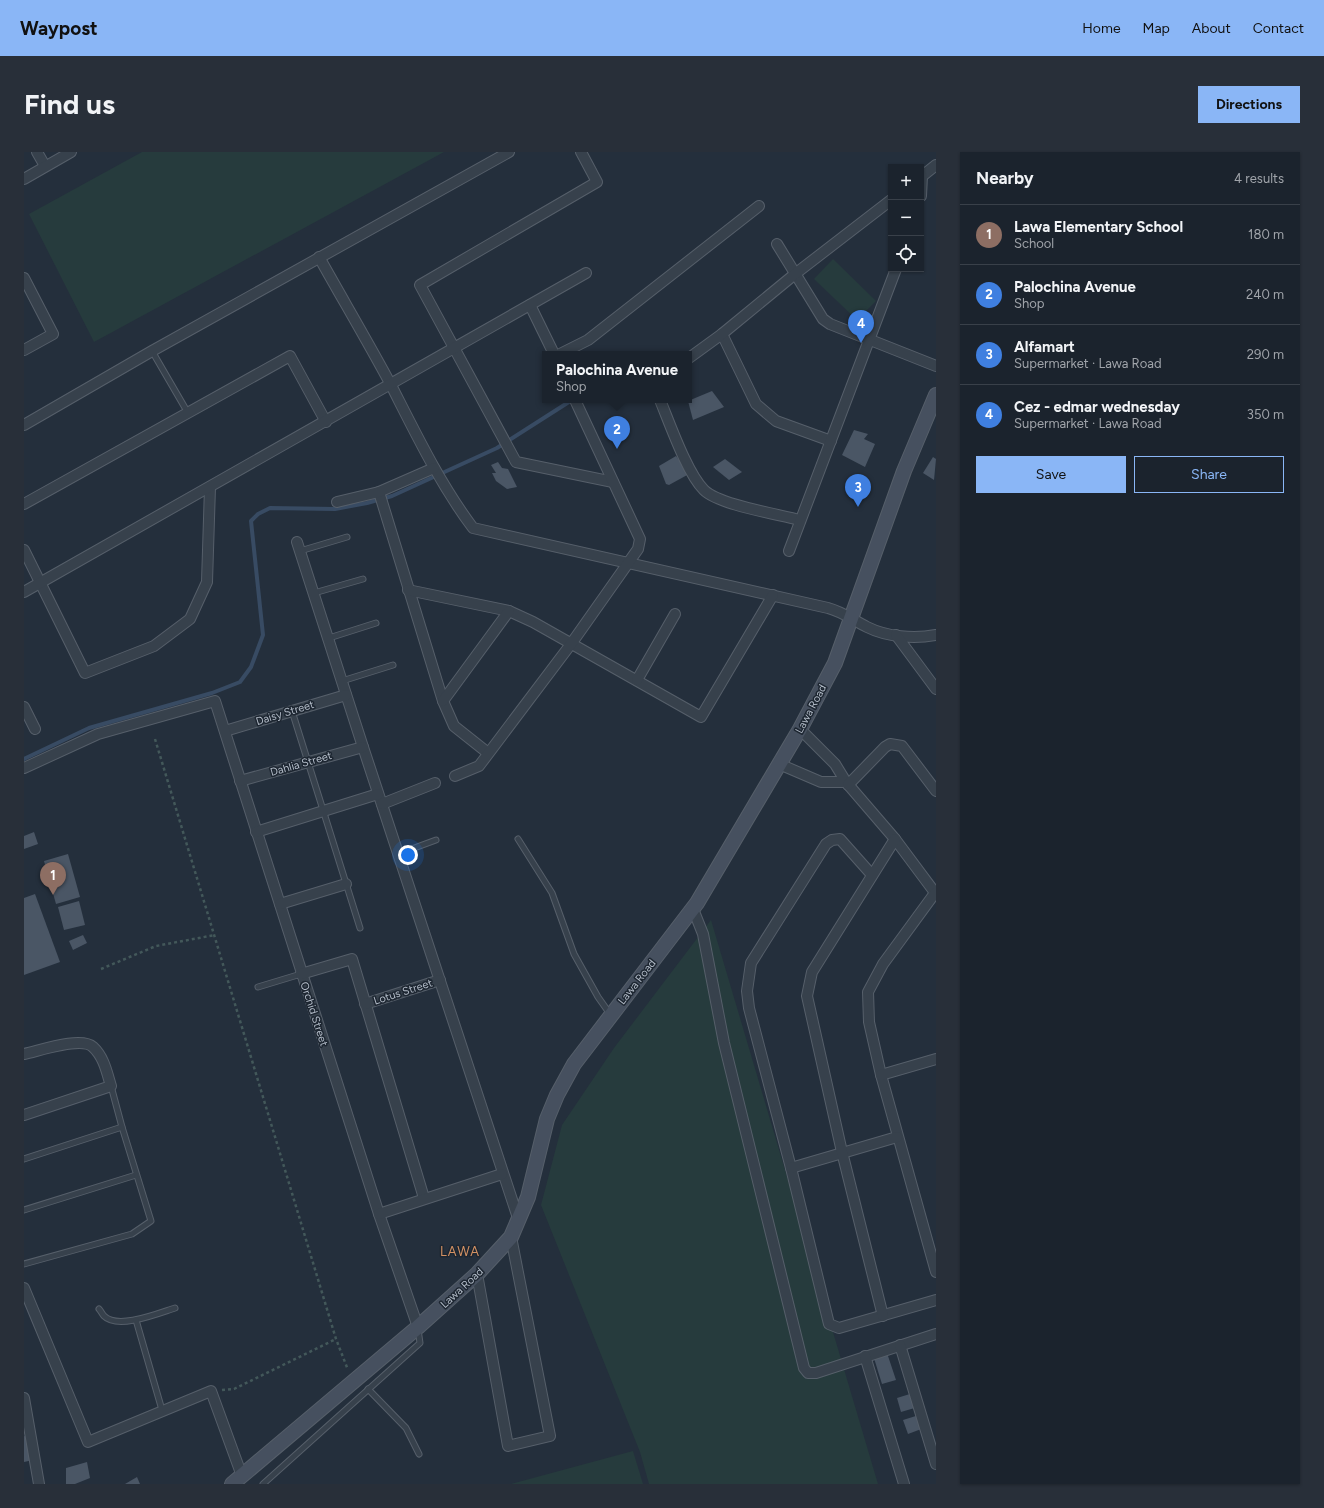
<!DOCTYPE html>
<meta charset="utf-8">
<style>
:root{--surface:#1b232d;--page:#282f39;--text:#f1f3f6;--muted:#a0a4aa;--line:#394049;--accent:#8ab6f6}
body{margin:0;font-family:Figtree,sans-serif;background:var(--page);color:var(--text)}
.controls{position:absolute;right:12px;top:12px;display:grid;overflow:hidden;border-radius:0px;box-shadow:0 1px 3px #0004}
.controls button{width:36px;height:36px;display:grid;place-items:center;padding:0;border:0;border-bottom:1px solid var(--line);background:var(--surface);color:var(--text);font:20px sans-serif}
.you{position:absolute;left:384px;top:703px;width:14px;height:14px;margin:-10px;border:3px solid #fff;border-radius:50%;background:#1a73e8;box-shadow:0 0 0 6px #1a73e833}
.badge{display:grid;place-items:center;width:26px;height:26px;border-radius:50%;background:var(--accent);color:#fff;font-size:13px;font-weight:700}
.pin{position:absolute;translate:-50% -33px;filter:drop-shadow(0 1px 2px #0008)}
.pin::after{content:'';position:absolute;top:21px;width:14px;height:12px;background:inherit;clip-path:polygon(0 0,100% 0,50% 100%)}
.popup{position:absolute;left:518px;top:199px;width:150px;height:52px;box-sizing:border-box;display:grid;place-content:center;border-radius:0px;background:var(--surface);filter:drop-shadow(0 1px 3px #0005);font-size:13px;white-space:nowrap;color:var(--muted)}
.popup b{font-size:15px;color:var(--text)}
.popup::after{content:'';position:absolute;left:50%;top:100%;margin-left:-8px;border:8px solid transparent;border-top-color:var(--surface)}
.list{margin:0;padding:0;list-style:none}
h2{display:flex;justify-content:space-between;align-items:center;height:52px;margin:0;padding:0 16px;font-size:17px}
h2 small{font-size:13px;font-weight:400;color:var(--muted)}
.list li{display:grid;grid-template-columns:26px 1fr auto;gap:12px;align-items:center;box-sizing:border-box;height:60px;padding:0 16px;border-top:1px solid var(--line)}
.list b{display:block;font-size:15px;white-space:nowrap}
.list p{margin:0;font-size:13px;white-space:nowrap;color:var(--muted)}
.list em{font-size:13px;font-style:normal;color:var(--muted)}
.actions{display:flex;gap:8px;padding:12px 16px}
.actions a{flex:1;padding:9px 0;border:1px solid var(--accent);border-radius:0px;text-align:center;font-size:14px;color:var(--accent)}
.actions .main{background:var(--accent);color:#111}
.icon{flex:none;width:22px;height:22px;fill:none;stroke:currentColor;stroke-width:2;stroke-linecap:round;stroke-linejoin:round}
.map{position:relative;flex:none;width:912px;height:1332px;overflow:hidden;border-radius:0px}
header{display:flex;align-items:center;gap:24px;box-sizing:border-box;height:56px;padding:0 20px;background:var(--accent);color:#111}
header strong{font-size:19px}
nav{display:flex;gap:22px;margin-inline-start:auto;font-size:14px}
.intro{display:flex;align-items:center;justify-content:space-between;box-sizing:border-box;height:96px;padding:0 24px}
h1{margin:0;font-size:28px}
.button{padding:10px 18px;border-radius:0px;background:var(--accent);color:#111;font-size:14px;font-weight:700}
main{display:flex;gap:24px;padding:0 24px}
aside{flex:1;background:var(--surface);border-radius:0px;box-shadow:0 1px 3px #0004}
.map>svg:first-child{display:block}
.green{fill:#263b3d}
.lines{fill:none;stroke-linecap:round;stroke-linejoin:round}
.stream{stroke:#384b63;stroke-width:4}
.building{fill:#4a5665}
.service-casing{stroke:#565f6a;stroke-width:7}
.minor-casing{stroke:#565f6a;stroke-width:12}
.secondary-casing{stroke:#565f6a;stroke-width:16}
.path{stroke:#43585a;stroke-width:2.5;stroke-dasharray:3 3;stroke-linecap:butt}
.service{stroke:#37414c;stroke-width:5}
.minor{stroke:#37414c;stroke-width:10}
.secondary{stroke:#46505f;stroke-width:14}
.labels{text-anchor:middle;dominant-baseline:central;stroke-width:3;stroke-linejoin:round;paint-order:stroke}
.street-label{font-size:11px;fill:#b3bcc8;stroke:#1d2631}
.quarter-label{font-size:13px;letter-spacing:1px;fill:#d39163;stroke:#1d2631}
</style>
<header>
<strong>Waypost</strong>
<nav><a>Home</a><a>Map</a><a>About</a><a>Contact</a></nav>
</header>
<div class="intro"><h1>Find us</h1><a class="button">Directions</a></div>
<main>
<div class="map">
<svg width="912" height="1332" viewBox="0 0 912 1332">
<rect width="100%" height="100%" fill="#242f3c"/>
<g class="green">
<path d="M118,0H420L70,190L5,62Z"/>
<path d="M809,107L852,149L833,168L790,127Z"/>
<path d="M687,768L854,1332H625L616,1300L517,1053L538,973L590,896Z"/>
<path d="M609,1299L619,1332H487Z"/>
</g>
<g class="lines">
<path class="stream" d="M0,607L65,576L188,541L216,530L227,515L239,483L227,369L234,362L246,356L311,357L343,351L368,344L473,296L548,248"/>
</g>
<g class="building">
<path d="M688,239L700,255L669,268L664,249Z"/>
<path d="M830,278L844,282L840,287L851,292L841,315L818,303Z"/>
<path d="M652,304L665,322L645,333L642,332L635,314Z"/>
<path d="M909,305L912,307L910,328L899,321Z"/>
<path d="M701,307L718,320L705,328L689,315Z"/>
<path d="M474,310L478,316L484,317L493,335L483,337L472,329L468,321H472L467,313Z"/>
<path d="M10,680L14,692L0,697V684Z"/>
<path d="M44,702L56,745L32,752L20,709Z"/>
<path d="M11,742L36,810L0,823V746Z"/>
<path d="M55,749L61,773L40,778L34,755Z"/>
<path d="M59,783L63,791L49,798L45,789Z"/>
<path d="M862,1198L872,1228L858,1232L849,1203Z"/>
<path d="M889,1241L894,1255L877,1260L873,1246Z"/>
<path d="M895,1263L900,1276L884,1282L879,1268Z"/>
<path d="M0,1284L3,1285L9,1308L0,1310Z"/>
<path d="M63,1310L66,1326L51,1332H42V1316Z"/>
<path d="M113,1325L116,1332H101Z"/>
</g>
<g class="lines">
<defs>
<g id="service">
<path d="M128,199L164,261"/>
<path d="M276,399L323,385"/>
<path d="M290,441L339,427"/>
<path d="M305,486L352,471"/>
<path d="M318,529L369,513"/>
<path d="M268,559L336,776"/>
<path d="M494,687L528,741L550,802L574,845L586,862"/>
<path d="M374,702L412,688"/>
<path d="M234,835L277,822"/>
<path d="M0,1007L98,975"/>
<path d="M0,1058L112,1023"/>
<path d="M0,1112L108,1082L127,1069L98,975L87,934"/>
<path d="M75,1157C77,1159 78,1162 80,1164C94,1178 135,1161 151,1156"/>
<path d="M112,1168L138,1258"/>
<path d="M344,1237L382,1276L395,1302"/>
<path d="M239,1332L396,1191L394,1177"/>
</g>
<g id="minor">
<path d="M13,0L21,14"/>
<path d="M557,0L573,30L396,133L492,310L589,330"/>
<path d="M897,25L912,13"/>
<path d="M0,27L47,0"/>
<path d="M897,44L898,24"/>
<path d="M753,92L799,167L806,172L912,214"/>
<path d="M295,105C319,148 344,190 367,233C392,282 416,332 449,376L804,456C819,460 829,468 843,475C863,485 890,487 912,483"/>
<path d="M0,126L29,182L0,198"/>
<path d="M506,153L530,202"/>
<path d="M698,182L732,252L752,269L807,289"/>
<path d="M536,202L564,188L735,54"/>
<path d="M665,206L698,182L771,122L867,48"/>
<path d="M636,248C646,272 663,321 680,338C695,353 754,362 776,368"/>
<path d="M0,273L128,199L485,0"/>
<path d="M355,340L419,549L430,574L464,601"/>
<path d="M313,350L355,340L410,316"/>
<path d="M0,352L266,204L302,270"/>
<path d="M273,390L339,595L495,1069"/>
<path d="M0,398L61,521L130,494L166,467L183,430L186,335"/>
<path d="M765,399L872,117"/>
<path d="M384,438L485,459L509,470L677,565L749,443"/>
<path d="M0,440L562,121"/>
<path d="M872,483L912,537"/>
<path d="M613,528L651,462"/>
<path d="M419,549L485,459"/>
<path d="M0,555L11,577"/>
<path d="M776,577L811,612L822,630L871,687L912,742"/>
<path d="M201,579L322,543"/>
<path d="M755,612L797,630H822"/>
<path d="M0,616L74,582L191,549L355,1062L394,1175"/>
<path d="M431,624L455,614L547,492L614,397L616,387L551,248"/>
<path d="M216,629L339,595"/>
<path d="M824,633L861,595L866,592L878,594L912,639"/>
<path d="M358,652L411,631"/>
<path d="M232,680L354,642"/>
<path d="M848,723L816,687L808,688L802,692L727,811L723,839L725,856L767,1016L805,1172L815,1176L912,1148"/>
<path d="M911,741L859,812L844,840L845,870L857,923L912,1120"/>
<path d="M256,752L322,732"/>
<path d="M669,757L679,782L700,891L780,1216L784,1221H792L912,1182"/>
<path d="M277,822L328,807L400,1046"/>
<path d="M341,852L416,828"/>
<path d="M0,902C15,899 57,884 69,895C80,905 83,921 87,934L0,963"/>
<path d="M857,923L912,907"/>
<path d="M767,1016L873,985"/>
<path d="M355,1062L478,1022"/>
<path d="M453,1122L484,1294L526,1284L487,1085"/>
<path d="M0,1136L64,1290L187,1239L218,1324"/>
<path d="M859,1164L818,1000L783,844L788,820L871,687"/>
<path d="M876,1193L912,1312"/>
<path d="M841,1204L880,1332"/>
<path d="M0,1246L15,1332"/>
</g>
<path id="secondary" d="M208,1332L394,1175L453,1122L487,1085L504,1045L523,967L533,943L550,912L673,751L776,577L811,511L880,319L912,243"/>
</defs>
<use href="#service" class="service-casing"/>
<use href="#minor" class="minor-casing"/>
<use href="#secondary" class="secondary-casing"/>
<g class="path">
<path d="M131,587L312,1187L324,1218"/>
<path d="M77,817L132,794L191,783"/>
<path d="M198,1238L210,1237L312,1187"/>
</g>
<use href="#service" class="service"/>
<use href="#minor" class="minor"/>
<use href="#secondary" class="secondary"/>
</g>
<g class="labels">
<g class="street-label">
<text transform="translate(787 557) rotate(-62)">Lawa Road</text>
<text transform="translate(261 561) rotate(-17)">Daisy Street</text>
<text transform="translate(277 612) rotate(-16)">Dahlia Street</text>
<text transform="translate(613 830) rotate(-52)">Lawa Road</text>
<text transform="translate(379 840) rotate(-18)">Lotus Street</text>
<text transform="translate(290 862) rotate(72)">Orchid Street</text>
<text transform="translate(438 1136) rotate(-43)">Lawa Road</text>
</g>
<g class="quarter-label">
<text x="436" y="1099">LAWA</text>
</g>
</g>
</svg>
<div class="controls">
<button>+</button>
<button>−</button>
<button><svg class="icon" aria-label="locate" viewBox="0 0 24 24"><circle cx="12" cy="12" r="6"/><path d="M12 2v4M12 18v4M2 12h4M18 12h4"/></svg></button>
</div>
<div class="you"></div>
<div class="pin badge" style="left:29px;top:743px;background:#8d6e63">1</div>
<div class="pin badge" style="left:593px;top:297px;background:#3f7fe0">2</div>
<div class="popup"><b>Palochina Avenue</b>Shop</div>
<div class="pin badge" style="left:834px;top:355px;background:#3f7fe0">3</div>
<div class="pin badge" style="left:837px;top:191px;background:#3f7fe0">4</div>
</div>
<aside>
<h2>Nearby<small>4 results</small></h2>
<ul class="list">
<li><span class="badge" style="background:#8d6e63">1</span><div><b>Lawa Elementary School</b><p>School</p></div><em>180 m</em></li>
<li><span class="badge" style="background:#3f7fe0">2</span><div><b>Palochina Avenue</b><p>Shop</p></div><em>240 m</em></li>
<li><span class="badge" style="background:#3f7fe0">3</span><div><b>Alfamart</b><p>Supermarket · Lawa Road</p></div><em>290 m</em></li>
<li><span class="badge" style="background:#3f7fe0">4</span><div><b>Cez - edmar wednesday</b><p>Supermarket · Lawa Road</p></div><em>350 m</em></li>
</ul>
<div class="actions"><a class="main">Save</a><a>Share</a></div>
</aside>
</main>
